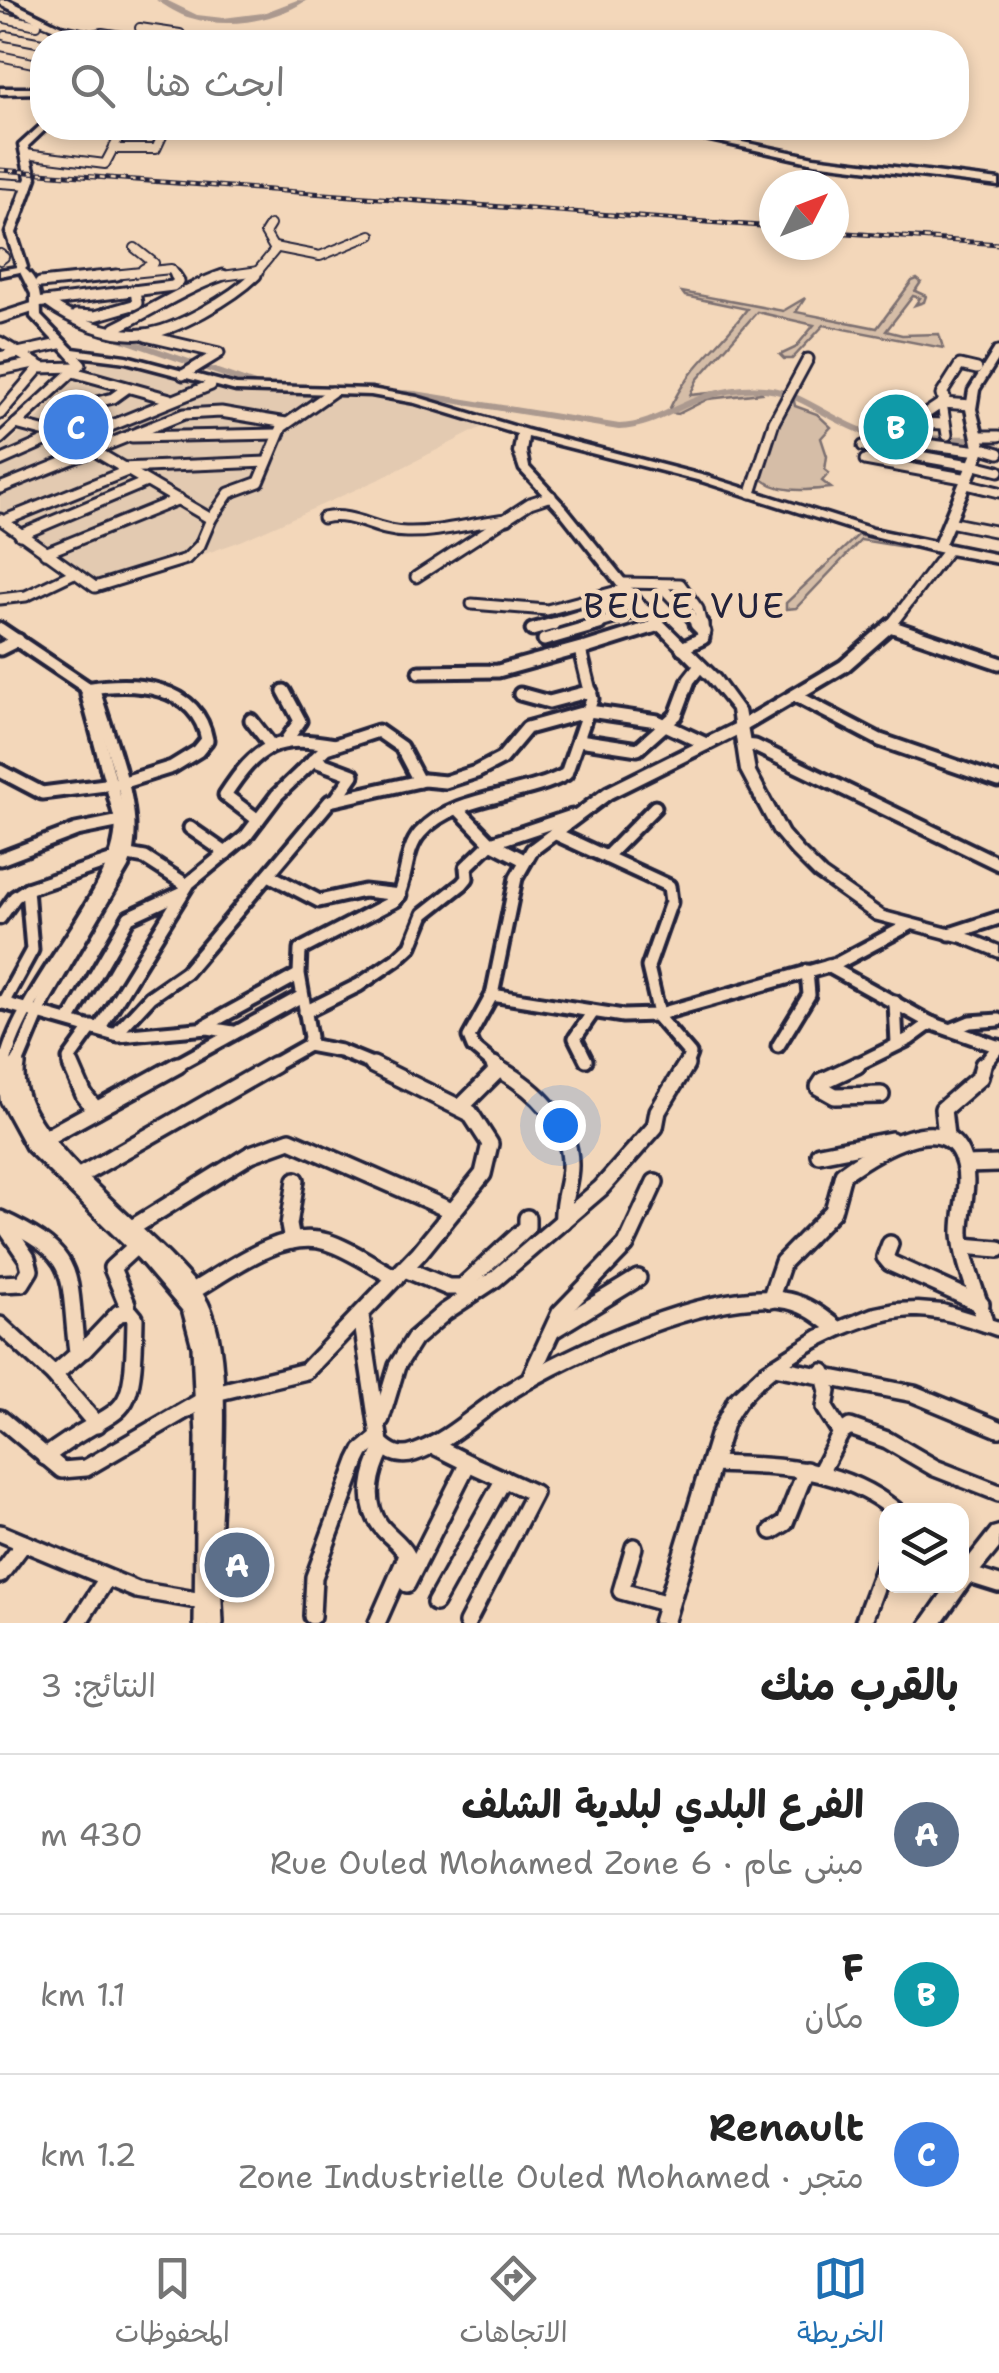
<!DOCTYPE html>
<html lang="ar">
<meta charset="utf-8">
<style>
:root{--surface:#fff;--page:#f6f6f6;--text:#222;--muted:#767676;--line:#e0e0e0;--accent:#1f6fb2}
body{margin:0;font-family:"Shantell Sans","Playpen Sans Arabic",sans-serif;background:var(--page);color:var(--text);direction:rtl}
.controls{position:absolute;right:30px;bottom:30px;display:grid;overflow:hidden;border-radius:20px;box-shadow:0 5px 15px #0003}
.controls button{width:90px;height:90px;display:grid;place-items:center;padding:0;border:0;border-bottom:2px solid var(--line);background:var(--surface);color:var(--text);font:50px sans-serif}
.compass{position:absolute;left:759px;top:170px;width:90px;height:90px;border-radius:50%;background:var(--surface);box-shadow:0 5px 15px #0003;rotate:48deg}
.you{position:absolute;left:560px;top:1125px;width:35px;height:35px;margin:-25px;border:8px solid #fff;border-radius:50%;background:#1a73e8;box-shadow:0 0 0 15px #1a73e833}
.badge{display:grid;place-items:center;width:65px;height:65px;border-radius:50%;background:var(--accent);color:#fff;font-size:32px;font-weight:700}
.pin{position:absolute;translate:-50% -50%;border:5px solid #fff;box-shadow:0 2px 10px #0006}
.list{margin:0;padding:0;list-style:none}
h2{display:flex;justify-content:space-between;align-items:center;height:130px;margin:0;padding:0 40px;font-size:42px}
h2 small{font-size:32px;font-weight:400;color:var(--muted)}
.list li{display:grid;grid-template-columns:65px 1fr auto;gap:30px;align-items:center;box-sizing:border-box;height:160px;padding:0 40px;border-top:2px solid var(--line)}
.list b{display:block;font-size:38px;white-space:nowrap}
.list p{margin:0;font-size:32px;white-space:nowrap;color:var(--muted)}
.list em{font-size:32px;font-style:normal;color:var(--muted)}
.icon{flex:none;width:55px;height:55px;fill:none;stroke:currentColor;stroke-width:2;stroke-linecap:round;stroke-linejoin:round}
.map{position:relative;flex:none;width:999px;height:1623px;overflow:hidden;direction:ltr}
.search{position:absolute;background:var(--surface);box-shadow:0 5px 15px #0003;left:30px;right:30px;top:30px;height:110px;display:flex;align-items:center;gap:25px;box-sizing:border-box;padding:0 35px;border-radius:40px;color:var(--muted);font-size:38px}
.sheet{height:610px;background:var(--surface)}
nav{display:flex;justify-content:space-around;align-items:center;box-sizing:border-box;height:140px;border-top:2px solid var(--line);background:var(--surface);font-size:28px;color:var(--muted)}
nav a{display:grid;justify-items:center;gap:5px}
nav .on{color:var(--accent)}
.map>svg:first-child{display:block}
.built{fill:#e3cab1}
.green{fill:#d5bda7;stroke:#7c7071;stroke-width:2.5}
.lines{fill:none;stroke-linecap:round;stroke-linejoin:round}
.canal{stroke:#ab998f;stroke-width:6}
.river{fill:#ab998f;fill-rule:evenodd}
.minor-far3-casing{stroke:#22223b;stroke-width:12}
.minor-far2-casing{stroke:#22223b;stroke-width:15}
.minor-far1-casing{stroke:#22223b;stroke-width:19}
.minor-casing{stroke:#22223b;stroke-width:22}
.major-casing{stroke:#22223b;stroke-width:7}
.highway-casing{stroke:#22223b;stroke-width:7}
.minor-far3{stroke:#f3d7ba;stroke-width:8}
.minor-far2{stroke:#f3d7ba;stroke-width:9}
.minor-far1{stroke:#f3d7ba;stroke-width:11}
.minor{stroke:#f3d7ba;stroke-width:15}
.major{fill:#f3d7ba;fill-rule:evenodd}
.highway{fill:#f3d7ba;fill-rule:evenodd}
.rail-casing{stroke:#22223b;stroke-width:5}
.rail{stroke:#f3d7ba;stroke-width:2.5;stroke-dasharray:5;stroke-linecap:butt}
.labels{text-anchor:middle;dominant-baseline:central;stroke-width:9;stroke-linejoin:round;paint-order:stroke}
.quarter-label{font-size:35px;letter-spacing:2.5px;fill:#22223b;stroke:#f3d7ba}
</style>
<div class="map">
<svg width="999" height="1623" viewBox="0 0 999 1623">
<rect width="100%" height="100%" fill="#f3d7ba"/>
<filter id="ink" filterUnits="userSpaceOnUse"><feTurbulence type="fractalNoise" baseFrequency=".01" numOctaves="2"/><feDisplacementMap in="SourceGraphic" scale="20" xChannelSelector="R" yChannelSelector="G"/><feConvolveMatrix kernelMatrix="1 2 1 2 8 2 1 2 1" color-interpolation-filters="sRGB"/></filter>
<g filter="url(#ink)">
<path class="built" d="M104,356L232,390L380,395L409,401L484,426L384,477L241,541L95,593L0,527V450L34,422L81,372Z"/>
<g class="green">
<path d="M917,279L921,282L915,291L926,296L924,302L915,305L920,298L913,296L886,331L902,335L939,334L943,348L824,325L792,359H784L780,355L795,348L814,325L757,312L697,380L690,395L758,388L762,393L708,399L678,414L668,412C690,364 718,349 747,309L685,296L682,292L783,311L805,298L796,312L877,328L912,281Z"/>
<path d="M793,396L795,406L817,414L831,427L821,438L827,456L825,470L829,473L822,481L831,488C809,490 777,495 759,476L787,399Z"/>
<path d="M858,535L917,549L861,540L796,608L786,609V603Z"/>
</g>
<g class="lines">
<g class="canal">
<path d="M111,335L258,386"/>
<path d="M346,389L415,394L619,427C652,426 676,406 707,396C791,371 807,413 875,436"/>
<path d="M904,438L980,439"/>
</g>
<path class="river" d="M156,0H166L197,15L223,18L263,13L297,0H307C276,21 228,29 191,18C179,15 167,7 156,0Z"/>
<defs>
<g id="minor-far3">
<path d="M0,17L37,25"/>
<path d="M140,28L180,34"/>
<path d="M6,36L42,43"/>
<path d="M87,36L102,33L161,42"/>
<path d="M0,56L42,65"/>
<path d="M121,133L163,134"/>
<path d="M114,149H156L166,128"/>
<path d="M25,154L105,164L124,128"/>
<path d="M0,183L29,185"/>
<path d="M274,247L320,256L371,235"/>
<path d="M135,248L154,263L143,269"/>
<path d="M0,254L4,257L0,260"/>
<path d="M93,277L171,269L177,277"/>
<path d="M215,277L259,271"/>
<path d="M253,277L275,250L265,233L270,225"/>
</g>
<g id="minor-far2">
<path d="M40,283L117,275"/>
<path d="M47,302C72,321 111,337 144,334C175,332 233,297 256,275"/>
<path d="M36,303L173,286L179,281L175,275"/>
<path d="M76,315L95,316L133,305L137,303L135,291"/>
<path d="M0,318L34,307"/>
<path d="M115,328C153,310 183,289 223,275"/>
<path d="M146,336L219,353L183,375"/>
<path d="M0,342L42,367"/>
<path d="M0,357L59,344"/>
<path d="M0,370L34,363"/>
<path d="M73,372L170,399"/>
<path d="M971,405L942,403L945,397L941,395L960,365L977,369"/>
<path d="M901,409L885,422L945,424"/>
<path d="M0,414L39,368L78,367"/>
<path d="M915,421L942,403L947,435"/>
<path d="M16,424L76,440L211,519"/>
<path d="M50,432L89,404L113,398L127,388"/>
<path d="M980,436H999"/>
<path d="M132,437L278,434"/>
<path d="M870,437L979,451"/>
<path d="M0,439L81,364L70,352"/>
<path d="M76,440L211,385L209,382"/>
<path d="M863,446L975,466"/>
<path d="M986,449L999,453"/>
<path d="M865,460L968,479"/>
<path d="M0,461L59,435"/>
<path d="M975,465L999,471"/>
<path d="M121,468L267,462"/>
<path d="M966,484L999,492"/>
<path d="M0,488L184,414L221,412L286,423"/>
<path d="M751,493L774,422L808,359"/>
<path d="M323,518C354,511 375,532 406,532C441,533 474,522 508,519"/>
<path d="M0,519L95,587L186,559L200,545L211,519L229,493L259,482L282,427L332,392"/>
<path d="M3,521L127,471"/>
<path d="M949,522L999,532"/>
<path d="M20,535L146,482"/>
<path d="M45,553L179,499"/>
<path d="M416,577L530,503L551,496"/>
<path d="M621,583L680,584L698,609L702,626"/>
<path d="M659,584L699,626"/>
<path d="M0,599L26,596L72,574"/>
<path d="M472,604L547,610L625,589"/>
<path d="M544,626L634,599"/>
<path d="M590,626L645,610"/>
<path d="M655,626L659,625"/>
<path d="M890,626L948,550"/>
</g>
<g id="minor-far1">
<path d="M696,624L704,632"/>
<path d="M890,626L999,663"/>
<path d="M0,629L95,693C109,743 143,817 123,865L44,1000L16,1067"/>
<path d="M532,630L553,624"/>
<path d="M544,640L599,624"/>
<path d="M682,648L703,638L702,624"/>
<path d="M0,649L18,640"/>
<path d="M419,672L498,671L581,648"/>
<path d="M284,691L300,721L287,739"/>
<path d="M520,694L549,702L591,691"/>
<path d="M796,696L880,740L999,781"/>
<path d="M251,720L269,743"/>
<path d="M579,740L638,749L676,715L689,680L700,666"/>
<path d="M743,745L755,746L999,864"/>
<path d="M313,760L353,775L336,799"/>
<path d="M0,771L42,793L121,783L172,767L198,751L207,740C197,684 133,681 86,689"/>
<path d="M460,811L491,843L572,816"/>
<path d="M258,820L225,795C257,746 276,734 335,745"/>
<path d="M190,828L226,853"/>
<path d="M554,833L669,886L671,902L648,967L659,1014"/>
<path d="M606,857L655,807"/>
<path d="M0,859L76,830L121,821"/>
<path d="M269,875L319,901L364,891L400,895"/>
<path d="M0,918L15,897L27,889L128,855L145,858L187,885"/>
<path d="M950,934L999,918"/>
<path d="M828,966L931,1023L999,1047"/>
<path d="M492,995L623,1016L656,1015L836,964L909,925"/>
<path d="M0,1002L119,1036L208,1028L233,1032"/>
<path d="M895,1002L897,1044"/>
<path d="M3,1003L32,950L27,889"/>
<path d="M305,1012L359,985L397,959L411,946L424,914L462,884L467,878L466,867L491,843L524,860"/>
<path d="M656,1015L690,1054L685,1067"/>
<path d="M69,1021L129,917L181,893"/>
<path d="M205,1026L298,975"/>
<path d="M99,1029L189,883L246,836L277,795L326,748L378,731L401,747L419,781"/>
<path d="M953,1029L970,1022L999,1020"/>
<path d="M115,1035L150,997L186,972L330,801L424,780L445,782L476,772L501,759L527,728L589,711L657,721L706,744"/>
<path d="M308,1045L340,1051L379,1067"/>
<path d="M778,1046L809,995L807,971"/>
<path d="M586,1060L575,1038L593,1012"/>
<path d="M4,1067C20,986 126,890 121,821L87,695"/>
<path d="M72,1067L69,1059L92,1027"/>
<path d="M173,1067L302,996"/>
<path d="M269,1067L308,1045L310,1037L299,974L300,950L396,900C408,880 404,851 420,833C454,794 523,798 566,774L592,699L580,650L659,625"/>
<path d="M497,1067L473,1047L469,1037L492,995L516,878L532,850L608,793L739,728L844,666L892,624"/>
<path d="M852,1067L909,1039L931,1023"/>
<path d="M982,1067L999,1046"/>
</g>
<g id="minor">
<path d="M5,1065L8,1099L33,1145L144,1254L190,1308L200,1346L204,1437L202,1623"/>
<path d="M17,1065C2,1138 158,1238 197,1299C228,1345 213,1489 212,1547C212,1572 214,1598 215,1623"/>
<path d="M71,1065L84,1095L96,1110"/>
<path d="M857,1065L823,1081L819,1087L835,1096L881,1095"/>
<path d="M499,1069C535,1089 571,1122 570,1166C570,1185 561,1202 563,1221"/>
<path d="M461,1107L499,1069L494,1065"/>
<path d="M946,1136L943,1109L980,1077L983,1065"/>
<path d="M43,1139L178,1065"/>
<path d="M819,1154L891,1140"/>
<path d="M965,1165L999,1164"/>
<path d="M74,1179L274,1065"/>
<path d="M0,1219C82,1257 67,1273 77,1352L84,1350L119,1313L130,1312L135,1318C133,1434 125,1396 45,1457"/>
<path d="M130,1229L251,1154L290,1140L452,1211"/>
<path d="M292,1241L289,1225L296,1180"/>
<path d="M890,1244L885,1257L890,1263L981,1304"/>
<path d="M963,1246L999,1249"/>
<path d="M405,1269L448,1287H462L527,1227V1218"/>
<path d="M0,1284L22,1283L30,1270L27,1258L3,1223"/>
<path d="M191,1292C228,1271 281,1228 327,1242C352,1250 373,1266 396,1278"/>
<path d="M770,1300L783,1262L833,1211L843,1174C872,1153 950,1103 964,1164C970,1187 960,1211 961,1234C963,1264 978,1294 985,1323"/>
<path d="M126,1312L127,1304L112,1268L136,1246"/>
<path d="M361,1316L380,1443C390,1453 400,1458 414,1453C450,1441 478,1411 510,1391C570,1353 717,1286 789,1301C807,1305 821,1316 835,1327"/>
<path d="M0,1325L54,1375L97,1425"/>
<path d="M553,1330L638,1278"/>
<path d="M774,1367L914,1394L999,1429"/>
<path d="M823,1372L828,1391L825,1408L841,1433"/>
<path d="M54,1375L79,1353"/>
<path d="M530,1378L560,1313L626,1245L655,1182"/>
<path d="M0,1418L62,1470L86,1468L215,1393L306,1371L419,1253L483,1174L490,1144L470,1113L373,1065"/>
<path d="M381,1419L397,1366L414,1339L445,1312L495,1279L601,1188L655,1127L658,1111L686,1065"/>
<path d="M711,1464C778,1466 841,1466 895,1510"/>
<path d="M820,1473L841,1433L850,1427L887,1440L935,1468L999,1493"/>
<path d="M772,1531L785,1523L806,1470"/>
<path d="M0,1533L137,1590L208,1602"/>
<path d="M634,1547L621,1591L668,1604"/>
<path d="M967,1574L999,1584"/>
<path d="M0,1575L24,1543"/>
<path d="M407,1584L468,1463L432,1445"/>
<path d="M435,1603L504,1479"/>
<path d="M312,1616L314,1577L357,1461L362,1451L379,1437"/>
<path d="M78,1623L107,1578"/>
<path d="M377,1623L407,1555C400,1542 388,1536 380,1525C363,1502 371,1471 383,1448"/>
<path d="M467,1623L534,1493L468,1463"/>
<path d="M863,1623L886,1561"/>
</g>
<g id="major">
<path d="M0,88H42V93L0,94Z"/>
<path d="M40,126L47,128L28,146L36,178L16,233L27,267L25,269C40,281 41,298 41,316L73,349L126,356L236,385L371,389L417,397L527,430L709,477L873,529L935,542L974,448L966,409L969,390L995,348L999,347V358L979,390L976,409L986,448L945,544L999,555V563L938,552L866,534L701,481L528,437L526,452L529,467L567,508L638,596L719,676L744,710L755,771L787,831L802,848L825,871L884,912L972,935L999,946V957L962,942L874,919L815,877L792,854L774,833L741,771L732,710L709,682L630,602L559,512L520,470L514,452L517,434L415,403L371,395L236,391L126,362L70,355L66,354L31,317V294L20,272L0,276V270L17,267L6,233L26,178L19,145Z"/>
<path d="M918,1303L943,1305L999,1322V1336C972,1327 946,1317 917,1316C859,1316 755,1371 732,1426L673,1623H653L711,1433L729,1397L762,1366L817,1331L871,1309L895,1304Z"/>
<path d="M999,1526V1548L968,1586L942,1623H921L947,1586H962V1566L992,1528Z"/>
</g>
<g id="highway">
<path d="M0,0H8L61,26L134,42C84,45 43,26 0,4Z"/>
<path d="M656,128H675L814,157L999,180V186L814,163Z"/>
</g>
</defs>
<use href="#minor-far3" class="minor-far3-casing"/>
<use href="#minor-far2" class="minor-far2-casing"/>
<use href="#minor-far1" class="minor-far1-casing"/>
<use href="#minor" class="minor-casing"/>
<use href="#major" class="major-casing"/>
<use href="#highway" class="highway-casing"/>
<use href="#minor-far3" class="minor-far3"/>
<use href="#minor-far2" class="minor-far2"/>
<use href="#minor-far1" class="minor-far1"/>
<use href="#minor" class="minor"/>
<use href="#major" class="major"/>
<use href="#highway" class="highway"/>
<defs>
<g id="rail">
<path d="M0,170L774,227"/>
<path d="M834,232L999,244"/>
</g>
</defs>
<use href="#rail" class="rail-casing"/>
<use href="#rail" class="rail"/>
</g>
</g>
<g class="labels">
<g class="quarter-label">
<text x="685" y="605">BELLE VUE</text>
</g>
</g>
</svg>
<div class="controls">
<button><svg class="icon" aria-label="layers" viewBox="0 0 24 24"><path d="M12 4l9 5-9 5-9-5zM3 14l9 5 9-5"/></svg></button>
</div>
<svg class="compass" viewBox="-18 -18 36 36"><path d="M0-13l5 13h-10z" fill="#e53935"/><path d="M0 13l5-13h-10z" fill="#767676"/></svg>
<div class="you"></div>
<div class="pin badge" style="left:237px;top:1565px;background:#5c6f8a">A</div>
<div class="pin badge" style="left:896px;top:427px;background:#0f9aa8">B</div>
<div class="pin badge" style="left:76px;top:427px;background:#3f7fe0">C</div>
<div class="search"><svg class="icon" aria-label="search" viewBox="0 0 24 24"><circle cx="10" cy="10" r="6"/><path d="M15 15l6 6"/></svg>ابحث هنا</div>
</div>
<section class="sheet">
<h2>بالقرب منك<small>النتائج: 3</small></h2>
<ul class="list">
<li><span class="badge" style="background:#5c6f8a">A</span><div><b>الفرع البلدي لبلدية الشلف</b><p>مبنى عام · Rue Ouled Mohamed Zone 6</p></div><em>430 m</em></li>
<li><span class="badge" style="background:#0f9aa8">B</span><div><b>F</b><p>مكان</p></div><em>1.1 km</em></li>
<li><span class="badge" style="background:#3f7fe0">C</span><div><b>Renault</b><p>متجر · Zone Industrielle Ouled Mohamed</p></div><em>1.2 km</em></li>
</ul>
</section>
<nav>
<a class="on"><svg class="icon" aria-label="map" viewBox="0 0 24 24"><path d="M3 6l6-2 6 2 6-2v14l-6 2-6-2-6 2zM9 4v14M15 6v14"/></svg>الخريطة</a>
<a><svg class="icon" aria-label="directions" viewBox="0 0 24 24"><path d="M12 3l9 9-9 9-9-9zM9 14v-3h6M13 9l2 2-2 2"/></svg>الاتجاهات</a>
<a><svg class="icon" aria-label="saved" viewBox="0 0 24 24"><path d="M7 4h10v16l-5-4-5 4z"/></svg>المحفوظات</a>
</nav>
